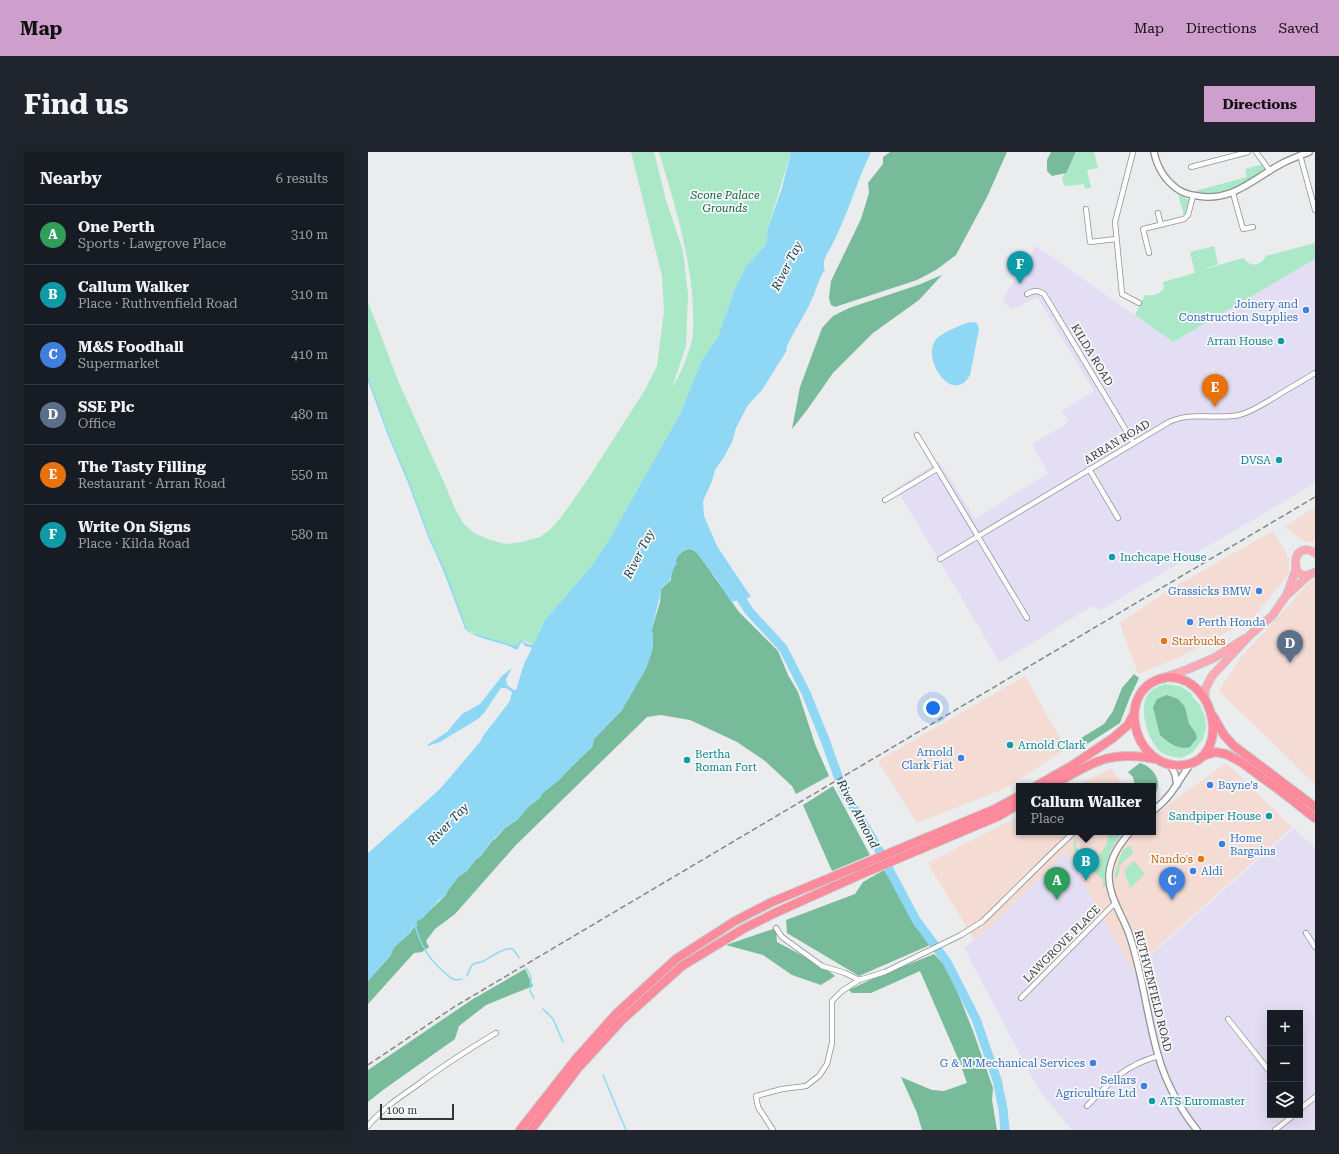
<!DOCTYPE html>
<meta charset="utf-8">
<style>
:root{--surface:#171b24;--page:#20242c;--text:#f1f3f6;--muted:#9ea1a6;--line:#363941;--accent:#ce9fcc}
body{margin:0;font-family:"Roboto Serif",serif;background:var(--page);color:var(--text)}
.controls{position:absolute;right:12px;bottom:12px;display:grid;overflow:hidden;border-radius:0px;box-shadow:0 4px 16px #0002}
.controls button{width:36px;height:36px;display:grid;place-items:center;padding:0;border:0;border-bottom:1px solid var(--line);background:var(--surface);color:var(--text);font:20px sans-serif}
.scale{position:absolute;left:12px;bottom:10px;width:74px;box-sizing:border-box;padding-left:4px;border:2px solid #353637;border-top:0;font-size:11px;line-height:14px;white-space:nowrap;color:#353637;-webkit-text-stroke:3px #f7f9fa;paint-order:stroke}
.you{position:absolute;left:565px;top:556px;width:14px;height:14px;margin:-10px;border:3px solid #fff;border-radius:50%;background:#1a73e8;box-shadow:0 0 0 6px #1a73e833}
.badge{display:grid;place-items:center;width:26px;height:26px;border-radius:50%;background:var(--accent);color:#fff;font-size:13px;font-weight:700}
.pin{position:absolute;translate:-50% -33px;filter:drop-shadow(0 1px 2px #0008)}
.pin::after{content:'';position:absolute;top:21px;width:14px;height:12px;background:inherit;clip-path:polygon(0 0,100% 0,50% 100%)}
.popup{position:absolute;left:648px;top:631px;width:140px;height:52px;box-sizing:border-box;display:grid;place-content:center;border-radius:0px;background:var(--surface);filter:drop-shadow(0 1px 3px #0005);font-size:13px;white-space:nowrap;color:var(--muted)}
.popup b{font-size:15px;color:var(--text)}
.popup::after{content:'';position:absolute;left:50%;top:100%;margin-left:-8px;border:8px solid transparent;border-top-color:var(--surface)}
.list{margin:0;padding:0;list-style:none}
h2{display:flex;justify-content:space-between;align-items:center;height:52px;margin:0;padding:0 16px;font-size:17px}
h2 small{font-size:13px;font-weight:400;color:var(--muted)}
.list li{display:grid;grid-template-columns:26px 1fr auto;gap:12px;align-items:center;box-sizing:border-box;height:60px;padding:0 16px;border-top:1px solid var(--line)}
.list b{display:block;font-size:15px;white-space:nowrap}
.list p{margin:0;font-size:13px;white-space:nowrap;color:var(--muted)}
.list em{font-size:13px;font-style:normal;color:var(--muted)}
.icon{flex:none;width:22px;height:22px;fill:none;stroke:currentColor;stroke-width:2;stroke-linecap:round;stroke-linejoin:round}
.map{position:relative;flex:none;width:947px;height:978px;overflow:hidden;border-radius:0px}
header{display:flex;align-items:center;gap:24px;box-sizing:border-box;height:56px;padding:0 20px;background:var(--accent);color:#111}
header strong{font-size:19px}
nav{display:flex;gap:22px;margin-inline-start:auto;font-size:14px}
.intro{display:flex;align-items:center;justify-content:space-between;box-sizing:border-box;height:96px;padding:0 24px}
h1{margin:0;font-size:28px}
.button{padding:10px 18px;border-radius:0px;background:var(--accent);color:#111;font-size:14px;font-weight:700}
main{display:flex;gap:24px;padding:0 24px}
aside{flex:1;background:var(--surface);border-radius:0px;box-shadow:0 4px 16px #0002}
.map>svg:first-child{display:block}
.commercial{fill:#f4dbd3}
.industrial{fill:#e3def4;fill-rule:evenodd}
.green{fill:#aae8c8}
.forest{fill:#77bb9a}
.water{fill:#8ed8f6}
.lines{fill:none;stroke-linecap:round;stroke-linejoin:round}
.stream{stroke:#8ed8f6;stroke-width:1.5}
.river{stroke:#8ed8f6;stroke-width:9}
.minor-casing{stroke:#8f9092;stroke-width:6}
.tertiary-casing{stroke:#8f9092;stroke-width:8}
.primary-casing{stroke:#c6c7c7;stroke-width:9}
.trunk-casing{stroke:#c6c7c7;stroke-width:10}
.minor{stroke:#fff;stroke-width:4.5}
.tertiary{stroke:#fff;stroke-width:5.5}
.primary{stroke:#fea7b5;stroke-width:7}
.trunk{stroke:#fe8a9c;stroke-width:8}
.rail{stroke:#858687;stroke-width:1.5;stroke-dasharray:6 3;stroke-linecap:butt}
.shop-dot{fill:#3f7fe0;stroke:#f7f9fa;stroke-width:1.5}
.culture-dot{fill:#0f9aa8;stroke:#f7f9fa;stroke-width:1.5}
.food-dot{fill:#e8710a;stroke:#f7f9fa;stroke-width:1.5}
.labels{text-anchor:middle;dominant-baseline:central;stroke-width:3.5;stroke-linejoin:round;paint-order:stroke}
.park-label{font-size:11px;font-style:italic;fill:#106344;stroke:#f7f9fa}
.shop-label{font-size:11px;fill:#366cbe;stroke:#f7f9fa;text-anchor:end}
.culture-label{font-size:11px;fill:#0d838f;stroke:#f7f9fa;text-anchor:start}
.street-label{font-size:11px;fill:#353637;stroke:#f7f9fa}
.food-label{font-size:11px;fill:#c56008;stroke:#f7f9fa;text-anchor:start}
.water-label{font-size:12px;font-style:italic;fill:#103340;stroke:#f7f9fa}
</style>
<header>
<strong>Map</strong>
<nav><a>Map</a><a>Directions</a><a>Saved</a></nav>
</header>
<div class="intro"><h1>Find us</h1><a class="button">Directions</a></div>
<main>
<aside>
<h2>Nearby<small>6 results</small></h2>
<ul class="list">
<li><span class="badge" style="background:#2e9e5b">A</span><div><b>One Perth</b><p>Sports · Lawgrove Place</p></div><em>310 m</em></li>
<li><span class="badge" style="background:#0f9aa8">B</span><div><b>Callum Walker</b><p>Place · Ruthvenfield Road</p></div><em>310 m</em></li>
<li><span class="badge" style="background:#3f7fe0">C</span><div><b>M&amp;S Foodhall</b><p>Supermarket</p></div><em>410 m</em></li>
<li><span class="badge" style="background:#5c6f8a">D</span><div><b>SSE Plc</b><p>Office</p></div><em>480 m</em></li>
<li><span class="badge" style="background:#e8710a">E</span><div><b>The Tasty Filling</b><p>Restaurant · Arran Road</p></div><em>550 m</em></li>
<li><span class="badge" style="background:#0f9aa8">F</span><div><b>Write On Signs</b><p>Place · Kilda Road</p></div><em>580 m</em></li>
</ul>
</aside>
<div class="map">
<svg width="947" height="978" viewBox="0 0 947 978">
<rect width="100%" height="100%" fill="#eaeced"/>
<g class="commercial">
<path d="M947,355V388L943,391L934,388L917,375Z"/>
<path d="M905,379L921,406V421L885,466L814,504L770,522L752,471L804,436Z"/>
<path d="M946,426L947,427V632L851,539L873,505Z"/>
<path d="M657,524L698,597L638,636L549,671L510,609Z"/>
<path d="M858,611L924,675L764,818L698,700L625,772L606,787L560,711L651,664V680H785V664Z"/>
<path d="M743,616L756,634H708Z"/>
</g>
<g class="industrial">
<path d="M668,94L805,190L947,107V331L732,458L724,454L632,511L528,336L571,309L607,367L680,321L664,292L701,270L694,259L726,239L669,145L643,158L635,147Z"/>
<path d="M926,676L947,696V978H704L671,938L596,796L625,772L698,700L765,819ZM902,861H932V963H902Z"/>
</g>
<g class="green">
<path d="M263,0H286L298,48L315,99L320,143L318,194L304,236C313,221 320,204 324,188C326,177 325,165 325,154C322,101 306,50 291,0H423L400,76L398,93L378,114L367,136L350,185L334,208L312,262L242,386L225,412L177,468L165,493L153,487L149,494L108,482L98,477L0,229V150L31,231L78,335L87,357L95,371L106,381L122,388L137,392L154,390L172,385L183,377L194,364L216,333L277,238L289,214L296,160L294,124Z"/>
<path d="M709,0H726L730,16L719,18L723,36L717,37L716,32L699,34L696,33L694,26Z"/>
<path d="M895,12L896,17C892,24 864,39 855,41C849,43 841,42 835,43V41L827,39L879,25L877,17Z"/>
<path d="M810,42L821,48L818,59L816,63Z"/>
<path d="M947,91V107L805,190L767,163L777,143C784,144 792,143 796,136L795,130C823,123 848,113 876,106C882,116 893,114 898,104Z"/>
<path d="M846,94L850,112L827,121L822,100Z"/>
<path d="M797,532L812,534L823,541L825,546L832,553L837,565L838,576L835,587L824,601L812,606C806,605 799,604 794,601C780,590 769,556 781,541C785,536 791,534 797,532Z"/>
<path d="M740,680H755C741,696 736,714 738,735H735V728C728,720 709,705 706,696C705,692 706,690 708,687L709,690L707,693L721,711L724,713C732,704 741,693 740,680Z"/>
<path d="M763,694L765,701L752,713L750,725L746,726L751,708L755,698L759,695Z"/>
<path d="M766,709L777,722L762,736L758,725L757,717Z"/>
</g>
<g class="forest">
<path d="M522,0H639L619,45L588,103L568,118L549,128L467,155L463,153L461,146L463,129L493,67L501,41L500,31L515,12V5Z"/>
<path d="M683,0H708L698,21L684,24L679,19V8Z"/>
<path d="M574,123L551,148L505,181L465,221L439,258L424,277L432,235L454,176L465,164L481,156L550,133Z"/>
<path d="M321,397L326,398L331,403L371,460L410,499L420,523L430,540L447,592L461,624L428,642L424,634L397,609L369,590L322,568L293,563L279,565L147,694L87,762L67,777L58,789L61,795L54,800L46,801L0,852V829L22,804L26,795L42,781L49,769L59,761L77,744L80,738L90,725L100,718L107,708L113,704L123,690L128,686L137,676L149,668L161,654L172,646L173,642L191,628L202,616L224,595L226,587L254,558L285,495L284,477L292,450L293,437L303,428C303,416 308,399 321,397Z"/>
<path d="M766,522L771,526L762,545L752,571L710,598L707,593L710,588L736,572L745,559L754,536Z"/>
<path d="M799,543L810,547L817,555L821,572L827,580L829,586L822,595C809,598 801,591 792,583L785,555L789,547Z"/>
<path d="M772,611C786,615 797,632 785,645V634H767L765,625L760,620Z"/>
<path d="M465,634L502,703L464,719L435,653Z"/>
<path d="M516,718L562,793L491,824L419,781L418,768L487,742L495,730Z"/>
<path d="M408,776L409,790L454,814L467,824L453,833L424,823L395,803L358,793Z"/>
<path d="M566,802L579,816L583,824L605,879L625,936L624,948L629,978H554L549,961L533,925L564,938L576,939L599,931L592,911L552,819L503,841H484L481,838L504,827Z"/>
<path d="M157,817L165,834L118,853L91,874L87,887L15,938L0,950V918L105,847Z"/>
</g>
<g class="water">
<path d="M423,0H503C488,31 479,65 463,95C459,102 453,110 457,118C450,127 448,139 443,149C436,165 425,180 418,196L419,198L394,238L380,253L368,276L364,290L356,305L347,318L344,329L335,349L336,364L349,394L383,445L363,450L350,429L328,400L324,397H319L315,399L307,407L309,411C302,420 305,431 294,435L284,477L285,495L282,506L278,517L254,558L226,587L224,595L202,616L191,628L174,642L172,646L161,654L149,668L137,676L120,693L115,702L107,708L100,718L90,725L80,738L77,744L71,748L54,767L49,769V775L45,774L42,781L26,795L22,804L0,829V701L72,637L112,590L115,584L142,549L144,540L138,536H133L116,561L110,567L72,590L60,594L59,593L79,580L94,562L112,552L134,524L144,516L138,527L139,533L146,538H148L156,512L164,496L157,494L154,489L149,498C134,489 115,489 101,480L149,494L153,487L159,492L165,493L177,468L225,412L242,386L312,262L334,208L350,185L367,136L378,114L398,93L400,76L414,36Z"/>
<path d="M602,170L609,171L611,177L602,223C585,254 554,208 567,189C572,181 593,173 602,170Z"/>
</g>
<g class="lines">
<g class="stream">
<path d="M0,227L21,284L41,331L61,385L77,420L98,477L102,480"/>
<path d="M47,774C55,799 63,810 83,826L88,828L94,827"/>
<path d="M158,816L163,825L162,839L166,846"/>
<path d="M99,824C100,821 102,816 104,813C108,810 112,811 116,809C121,806 138,794 144,797C147,798 149,803 151,806"/>
<path d="M175,857L185,867L195,890"/>
<path d="M235,923L258,978"/>
</g>
<path class="river" d="M367,437L381,459L415,496L438,541L457,588L475,638L506,689L548,768L579,810L608,867L629,928L635,957L637,978"/>
<defs>
<g id="minor">
<path d="M765,0L747,70L754,142L771,151"/>
<path d="M888,0L902,19"/>
<path d="M932,3L947,58"/>
<path d="M823,15L880,0"/>
<path d="M865,41L875,77L885,75"/>
<path d="M718,57L722,90L748,87"/>
<path d="M790,61L793,73"/>
<path d="M781,101L775,77L816,67L820,63L825,44"/>
<path d="M659,142C666,138 669,138 676,142L765,290"/>
<path d="M549,283L659,466"/>
<path d="M721,317L750,366"/>
<path d="M517,348L569,317"/>
<path d="M572,407L801,270C825,259 846,268 871,263C884,260 895,252 907,245C920,237 934,229 947,221"/>
<path d="M408,776L414,785L454,814L477,821L491,828L517,820L593,783L615,769L686,699L706,680"/>
<path d="M938,781L947,795"/>
<path d="M653,846L747,751"/>
<path d="M860,867L902,920"/>
<path d="M719,954C743,929 756,914 790,904"/>
<path d="M932,957L947,945"/>
<path d="M0,974C12,959 29,947 45,936C72,916 99,898 128,881"/>
<path d="M405,978L390,955L388,944L414,937L438,934L451,924L459,912L464,891V849L474,839L491,828"/>
<path d="M907,978L926,963"/>
</g>
<g id="tertiary">
<path d="M786,0C789,15 795,26 808,36C814,41 822,43 830,44C864,50 885,27 913,12C922,7 931,4 941,0"/>
<path d="M802,612L807,622L809,633"/>
<path d="M785,659L796,649L803,641L823,611"/>
<path d="M762,680C751,693 743,704 741,722C740,746 757,766 763,788C775,825 779,865 790,903C797,929 812,957 829,978"/>
</g>
<g id="primary">
<path d="M947,401C921,385 921,437 947,420"/>
<path d="M919,442L928,417"/>
<path d="M797,525L818,518L846,506L876,487"/>
<path d="M837,546V537L844,524L883,482L904,464L918,444L941,423"/>
</g>
<g id="trunk">
<path d="M802,525C850,528 862,607 816,613C764,620 743,531 802,525Z"/>
<path d="M845,564L856,583L866,594L947,655"/>
<path d="M835,604L847,600L858,602L873,610L914,640L947,666"/>
<path d="M668,634L705,613L745,586L760,573L766,562"/>
<path d="M683,634C723,612 740,597 787,607"/>
<path d="M152,978L207,908L248,862L308,807L367,769L404,750L627,657L651,644"/>
<path d="M163,978L210,916L254,868L314,814L375,777L409,760L496,721L631,664L651,652"/>
</g>
</defs>
<use href="#minor" class="minor-casing"/>
<use href="#tertiary" class="tertiary-casing"/>
<use href="#primary" class="primary-casing"/>
<use href="#trunk" class="trunk-casing"/>
<use href="#minor" class="minor"/>
<use href="#tertiary" class="tertiary"/>
<use href="#primary" class="primary"/>
<use href="#trunk" class="trunk"/>
<path class="rail" d="M0,913L86,855L947,345"/>
</g>
<g class="shop-dot">
<circle cx="938" cy="158" r="4"/>
<circle cx="891" cy="439" r="4"/>
<circle cx="822" cy="470" r="4"/>
<circle cx="593" cy="606" r="4"/>
<circle cx="842" cy="633" r="4"/>
<circle cx="854" cy="692" r="4"/>
<circle cx="825" cy="719" r="4"/>
<circle cx="725" cy="911" r="4"/>
<circle cx="776" cy="934" r="4"/>
</g>
<g class="culture-dot">
<circle cx="913" cy="189" r="4"/>
<circle cx="911" cy="308" r="4"/>
<circle cx="744" cy="405" r="4"/>
<circle cx="642" cy="593" r="4"/>
<circle cx="319" cy="608" r="4"/>
<circle cx="901" cy="664" r="4"/>
<circle cx="784" cy="949" r="4"/>
</g>
<g class="food-dot">
<circle cx="796" cy="489" r="4"/>
<circle cx="833" cy="707" r="4"/>
</g>
<g class="labels">
<g class="park-label">
<text x="357" y="43">Scone Palace<tspan x="357" dy="13">Grounds</tspan></text>
</g>
<g class="shop-label">
<text x="930" y="152">Joinery and<tspan x="930" dy="13">Construction Supplies</tspan></text>
<text x="883" y="439">Grassicks BMW</text>
<text x="830" y="470" text-anchor="start">Perth Honda</text>
<text x="585" y="600">Arnold<tspan x="585" dy="13">Clark Fiat</tspan></text>
<text x="850" y="633" text-anchor="start">Bayne's</text>
<text x="862" y="686" text-anchor="start">Home<tspan x="862" dy="13">Bargains</tspan></text>
<text x="833" y="719" text-anchor="start">Aldi</text>
<text x="717" y="911">G &amp; M Mechanical Services</text>
<text x="768" y="928">Sellars<tspan x="768" dy="13">Agriculture Ltd</tspan></text>
</g>
<g class="culture-label">
<text x="905" y="189" text-anchor="end">Arran House</text>
<text x="903" y="308" text-anchor="end">DVSA</text>
<text x="752" y="405">Inchcape House</text>
<text x="650" y="593">Arnold Clark</text>
<text x="327" y="602">Bertha<tspan x="327" dy="13">Roman Fort</tspan></text>
<text x="893" y="664" text-anchor="end">Sandpiper House</text>
<text x="792" y="949">ATS Euromaster</text>
</g>
<g class="street-label">
<text transform="translate(724 203) rotate(59)">KILDA ROAD</text>
<text transform="translate(749 290) rotate(-31)">ARRAN ROAD</text>
<text transform="translate(694 792) rotate(-45)">LAWGROVE PLACE</text>
<text transform="translate(785 839) rotate(76)">RUTHVENFIELD ROAD</text>
</g>
<g class="food-label">
<text x="804" y="489">Starbucks</text>
<text x="825" y="707" text-anchor="end">Nando's</text>
</g>
<g class="water-label">
<text transform="translate(419 114) rotate(-63)">River Tay</text>
<text transform="translate(271 402) rotate(-63)">River Tay</text>
<text transform="translate(490 662) rotate(62)">River Almond</text>
<text transform="translate(80 672) rotate(-46)">River Tay</text>
</g>
</g>
</svg>
<div class="controls">
<button>+</button>
<button>−</button>
<button><svg class="icon" aria-label="layers" viewBox="0 0 24 24"><path d="M12 4l9 5-9 5-9-5zM3 14l9 5 9-5"/></svg></button>
</div>
<div class="scale">100 m</div>
<div class="you"></div>
<div class="pin badge" style="left:689px;top:748px;background:#2e9e5b">A</div>
<div class="pin badge" style="left:718px;top:729px;background:#0f9aa8">B</div>
<div class="popup"><b>Callum Walker</b>Place</div>
<div class="pin badge" style="left:804px;top:748px;background:#3f7fe0">C</div>
<div class="pin badge" style="left:922px;top:511px;background:#5c6f8a">D</div>
<div class="pin badge" style="left:847px;top:255px;background:#e8710a">E</div>
<div class="pin badge" style="left:652px;top:132px;background:#0f9aa8">F</div>
</div>
</main>
